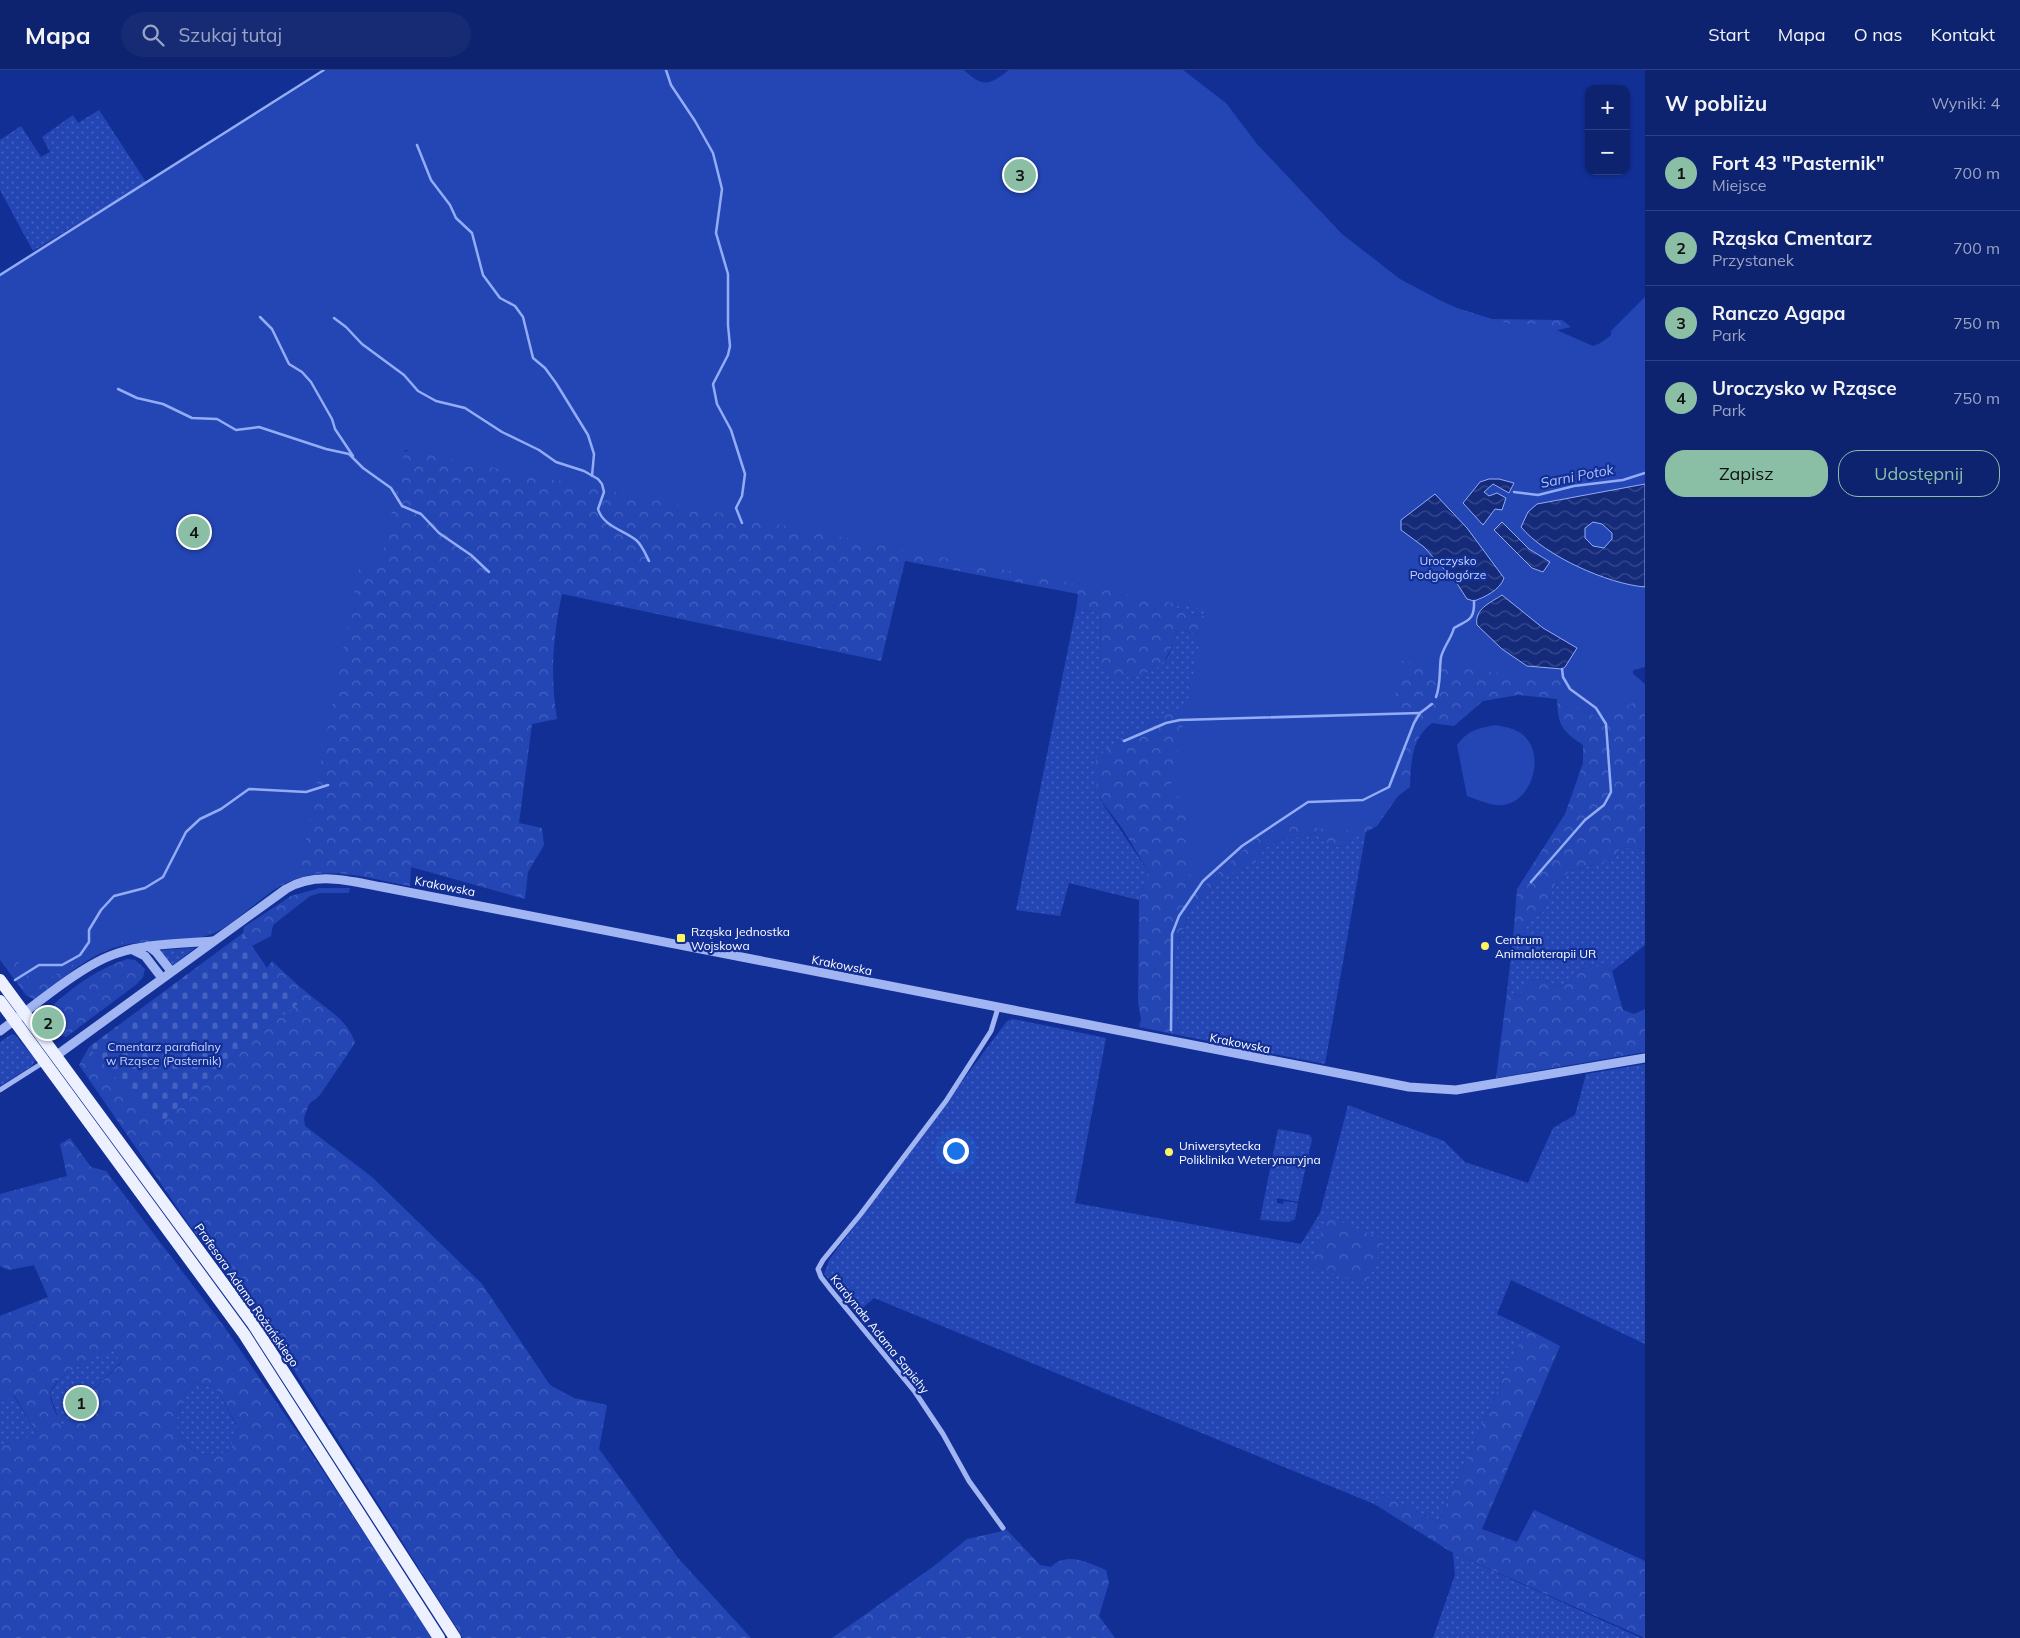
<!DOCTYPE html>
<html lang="pl">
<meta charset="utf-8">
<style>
:root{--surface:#0e2370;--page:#172b75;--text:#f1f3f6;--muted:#9ba4c3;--line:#2e4083;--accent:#8abfa5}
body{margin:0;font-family:Mulish,sans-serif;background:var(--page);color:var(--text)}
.controls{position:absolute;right:15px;top:15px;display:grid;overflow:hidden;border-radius:10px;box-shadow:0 1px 4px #0004}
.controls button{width:45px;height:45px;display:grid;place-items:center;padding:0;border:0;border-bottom:1px solid var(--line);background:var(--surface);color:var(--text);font:25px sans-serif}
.you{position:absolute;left:955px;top:1080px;width:18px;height:18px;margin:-12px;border:4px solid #fff;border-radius:50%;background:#1a73e8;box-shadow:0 0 0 8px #1a73e833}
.badge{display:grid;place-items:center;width:32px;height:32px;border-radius:50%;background:var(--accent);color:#111;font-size:16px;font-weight:700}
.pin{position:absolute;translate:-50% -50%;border:2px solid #fff;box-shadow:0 1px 5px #0006}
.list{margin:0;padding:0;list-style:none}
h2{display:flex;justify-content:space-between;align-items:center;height:65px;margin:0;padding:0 20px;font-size:21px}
h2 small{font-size:16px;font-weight:400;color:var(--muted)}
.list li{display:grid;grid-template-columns:32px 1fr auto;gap:15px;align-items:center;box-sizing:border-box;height:75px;padding:0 20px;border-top:1px solid var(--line)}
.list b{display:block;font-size:19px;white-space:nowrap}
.list p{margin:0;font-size:16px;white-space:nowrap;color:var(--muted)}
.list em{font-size:16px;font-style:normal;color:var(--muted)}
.actions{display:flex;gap:10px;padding:15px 20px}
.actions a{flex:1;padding:11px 0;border:1px solid var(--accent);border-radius:20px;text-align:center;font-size:18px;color:var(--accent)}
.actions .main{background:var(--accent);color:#111}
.icon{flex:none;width:28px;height:28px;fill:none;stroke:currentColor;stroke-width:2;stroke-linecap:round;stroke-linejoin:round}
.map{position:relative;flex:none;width:1645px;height:1568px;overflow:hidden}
header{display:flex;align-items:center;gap:30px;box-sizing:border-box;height:70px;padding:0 25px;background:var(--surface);border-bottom:1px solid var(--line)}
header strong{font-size:24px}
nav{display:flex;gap:28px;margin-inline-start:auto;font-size:18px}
.search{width:350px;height:45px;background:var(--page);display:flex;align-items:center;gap:12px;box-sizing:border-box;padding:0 18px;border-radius:28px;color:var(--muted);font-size:19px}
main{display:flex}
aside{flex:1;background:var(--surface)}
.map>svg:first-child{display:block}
.grass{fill:url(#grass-dots)}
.forest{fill:url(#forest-crowns);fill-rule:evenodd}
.cemetery{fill:url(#cemetery-stones)}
.green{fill:#2446b5}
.water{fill:url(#water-waves);stroke:#93acf6;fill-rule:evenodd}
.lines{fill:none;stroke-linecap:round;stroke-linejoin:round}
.stream{stroke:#93acf6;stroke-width:2.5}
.minor{stroke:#a1b5f3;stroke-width:5}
.tertiary{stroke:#a1b5f3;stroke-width:9}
.primary{stroke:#edf0ff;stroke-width:12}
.poi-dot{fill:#fff363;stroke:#122f96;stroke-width:2}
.labels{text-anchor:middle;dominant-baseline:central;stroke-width:4.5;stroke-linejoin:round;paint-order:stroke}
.park-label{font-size:12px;fill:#c9d6fd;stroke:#122f96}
.street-label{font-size:12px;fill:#fff;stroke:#122f96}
.poi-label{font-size:12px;fill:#fff;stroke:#122f96;text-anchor:start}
.water-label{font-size:14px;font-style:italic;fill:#adc0fa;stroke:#122f96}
</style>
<header>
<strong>Mapa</strong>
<div class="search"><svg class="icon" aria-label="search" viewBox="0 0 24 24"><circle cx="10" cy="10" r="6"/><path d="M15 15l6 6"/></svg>Szukaj tutaj</div>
<nav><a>Start</a><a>Mapa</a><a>O nas</a><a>Kontakt</a></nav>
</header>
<main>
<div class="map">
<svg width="1645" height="1568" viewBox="0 0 1645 1568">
<defs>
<pattern id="grass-dots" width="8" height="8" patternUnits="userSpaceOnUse" patternTransform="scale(1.25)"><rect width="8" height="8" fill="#2446b5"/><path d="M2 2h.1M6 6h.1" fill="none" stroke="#4562c0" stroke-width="1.8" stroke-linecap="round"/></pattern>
<pattern id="forest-crowns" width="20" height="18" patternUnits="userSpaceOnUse" patternTransform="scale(1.25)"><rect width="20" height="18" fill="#2446b5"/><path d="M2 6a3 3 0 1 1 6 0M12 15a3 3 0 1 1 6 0" fill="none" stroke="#4562c0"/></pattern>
<pattern id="cemetery-stones" width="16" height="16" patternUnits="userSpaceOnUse" patternTransform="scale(1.25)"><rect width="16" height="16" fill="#2446b5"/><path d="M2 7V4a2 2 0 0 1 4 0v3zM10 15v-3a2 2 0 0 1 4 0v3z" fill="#4562c0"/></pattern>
<pattern id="water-waves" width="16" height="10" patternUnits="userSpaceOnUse" patternTransform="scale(1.25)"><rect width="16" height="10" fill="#152b7a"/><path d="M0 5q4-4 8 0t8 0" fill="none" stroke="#384b8e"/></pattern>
</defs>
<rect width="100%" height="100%" fill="#122f96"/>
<g class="grass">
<path d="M99,40L146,112L33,181L0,120V70L21,56L41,87L50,82L42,67L73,45L78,53Z"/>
<path d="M1171,508L1363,553L1097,725L1148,801L1139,830L1069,813L1060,846L1016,840L1076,539L1100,543L1101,594L1167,589L1178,560L1194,563L1224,544L1198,546L1175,537Z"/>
<path d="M1366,761L1325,994L1178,965L1173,887L1190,839L1224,806L1255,793L1264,779L1280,768L1304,767L1316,763L1325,772L1339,777Z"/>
<path d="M1621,777L1645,779V875L1612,901L1604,893L1581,899L1569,913L1558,916L1542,909L1530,911L1520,926L1507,922L1513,869L1521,870L1529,851L1542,843L1556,812L1570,801L1614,789Z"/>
<path d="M195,878L173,895L161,881L162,880Z"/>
<path d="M1013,949L1106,968L1075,1133L1301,1174L1320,1143L1348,1035L1444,1071L1465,1092L1528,1113L1553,1058L1575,1045L1586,1004L1645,994V1274L1511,1210L1497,1244L1526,1258L1438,1452L1381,1424L1374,1434L874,1228L858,1242L824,1204L829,1190L1007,951Z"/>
<path d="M12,964L15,965L36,990L32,996L0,1016V972Z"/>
<path d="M1278,1059L1310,1065L1312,1069L1298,1132L1277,1128V1133L1283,1134L1284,1131L1298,1133L1295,1149L1289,1152L1260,1150Z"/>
<path d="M112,1279L121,1292L87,1326L91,1339L61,1356L50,1324C57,1304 93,1287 112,1279Z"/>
<path d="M196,1313L216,1318L236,1355L231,1379C208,1393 181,1381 177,1353C176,1347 180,1340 182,1334C185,1324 187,1319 196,1313Z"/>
<path d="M13,1325L38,1365L0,1375V1333Z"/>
<path d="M1453,1483L1641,1568H1433L1455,1505Z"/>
</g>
<g class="forest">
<path d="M1311,173L1457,238L1492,249L1562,250L1571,257L1550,262L1611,285V261L1645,227V414L1633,605L1645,615V779L1621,777L1614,789L1570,801L1556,812L1542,843L1529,851L1521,870L1513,869L1517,819L1565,744L1583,693V675C1561,660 1558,655 1557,629L1518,625L1483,631L1454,656L1432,653C1411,669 1411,692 1410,717L1398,726L1377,756L1339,777L1325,772L1316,763L1304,767L1280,768L1264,779L1255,793L1224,807L1190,839L1173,887L1178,965L1139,957L1141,949L1138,932L1139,830L1148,801L1122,758L1097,725L1096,688L1118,670L1169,642L1239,630L1381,617L1171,508L1175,537L1198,546L1224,544L1204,585L1194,563L1178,560C1162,603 1161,600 1118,609L1101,594L1100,543L1076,539L1078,524L905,491L881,591L562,524C553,565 550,607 557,649L532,654L519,753L542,758L544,775L528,802L525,829L411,797L410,816C354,806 315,789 265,826C252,836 226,859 212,864C188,873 154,870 129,874C92,880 64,908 35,930L26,925L0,890V482L806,282Z"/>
<path d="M320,818H350L349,823H320L310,826L273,855L271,866L252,876L243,863L244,857L291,826Z"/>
<path d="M127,889L135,890L145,899L143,907L137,914L66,967L56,964L45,950L56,941L54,934C77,914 98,899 127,889Z"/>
<path d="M272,891C285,903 297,915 310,925C328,940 348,950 355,973L320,1025L309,1034L304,1048L305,1056L372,1107L482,1214L550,1315L574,1328L607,1335L599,1379L678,1488L751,1568H463L267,1258L190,1156L79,995L89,977L131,1025L161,1053L256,965L302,931L267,898Z"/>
<path d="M1604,893L1612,901L1623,940L1634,944L1645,939V982L1496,1008L1507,922L1520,926L1530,911L1542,909L1558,916L1569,913L1581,899Z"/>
<path d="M70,1068L91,1097L106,1101L223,1255L304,1372L433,1568H0V1375L38,1365L14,1325L0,1333V1246L48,1227L34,1195L9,1200L0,1196V1124L67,1106L60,1074ZM112,1279L121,1293L87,1326L91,1339L61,1355C58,1346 51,1335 50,1325C49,1309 99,1284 112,1279ZM196,1313L216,1318L236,1354L231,1379C208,1393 181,1381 177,1353C176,1347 180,1340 182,1334C185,1324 187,1319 196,1313Z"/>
<path d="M1327,1146L1385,1170L1367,1214L1309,1196Z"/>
<path d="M1526,1258L1560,1276L1482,1459L1517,1472L1534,1440L1645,1491V1568L1453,1483L1374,1434L1381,1424L1438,1452Z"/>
<path d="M1007,1460L1040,1495L1051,1497C1067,1481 1088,1493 1106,1500L1109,1513L1099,1546L1115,1568H832L934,1496L967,1469Z"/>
</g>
<path class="cemetery" d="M243,863L267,898L302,931L256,965L161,1053L131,1025L89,977Z"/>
<g class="green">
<path d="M327,0H964C983,18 990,15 1009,0H1183L1226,33L1257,74L1342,164L1400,209L1447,234L1476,246L1511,254H1543L1593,276C1609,273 1633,241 1645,228V597L1630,601L1645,614V625L1603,651L1554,624L1564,611L1395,590L1401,614L1389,634L1419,652L1396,693L1399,717L1377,754L1339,762L1291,753L1259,766L1191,828L1188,728L1169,725L1206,540L405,380L380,498L360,493L299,805L284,812L251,837L248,833L207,863L172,869L171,871C157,871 141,868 127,871C104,875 55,903 37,918L16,889L5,891L0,884V206Z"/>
<path d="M1496,655C1505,657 1514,658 1522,664C1548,684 1531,739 1496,735C1487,734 1476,729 1467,726L1457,675C1468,660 1479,658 1496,655Z"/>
</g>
<g class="water">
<path d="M1489,409H1499L1514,413L1509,423L1493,414L1484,422L1489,426L1497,423L1506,428L1502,440L1495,439L1483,455L1463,433L1480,412Z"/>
<path d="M1645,414V517C1608,514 1545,486 1521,457L1528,442L1537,434ZM1593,452L1602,454L1612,463V469L1604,478L1593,476L1585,468V458Z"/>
<path d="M1435,424L1467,458L1504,508C1500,520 1485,527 1474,531L1467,529L1456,512L1424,477L1401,460V450Z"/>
<path d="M1502,452L1529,479L1550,492L1543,502L1532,498L1494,460Z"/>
<path d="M1502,525L1543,558L1577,578L1565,597L1562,599L1527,596L1502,579L1477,555C1474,539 1490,533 1502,525Z"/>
</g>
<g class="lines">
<g class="stream">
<path d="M666,0L671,15L695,51L713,83L722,119L716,163L728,204V255L730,276L728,285L713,314L717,334L731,360L745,404L742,426L736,438L742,453"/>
<path d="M417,75L431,110L450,135L456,148L472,163L483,205L500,228L515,236L523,247L533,288L545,298L556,313L588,365L594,384L592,406"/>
<path d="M0,205L324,0"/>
<path d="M260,247L272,259L289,294L302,302L311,312L332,349L335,359L353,386"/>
<path d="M334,248L346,257L362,274L404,305L418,321L436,331L465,338L502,362L539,380L556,392L584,401L598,409L602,414L604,422L598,439C603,456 623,460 636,470C642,475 645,483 649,491"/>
<path d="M118,319L137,328L163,334L192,348L217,349L236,360L259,357L326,379L349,384L363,398L391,418L402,436L421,444L439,463L471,485L489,502"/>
<path d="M1514,422L1538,425L1574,416L1623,410L1645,403"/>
<path d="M1436,627C1441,614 1439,601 1441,587C1444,576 1451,569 1454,558C1467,550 1475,551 1474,531"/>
<path d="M1124,671L1166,653L1180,650L1420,643"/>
<path d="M1531,812L1585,750L1604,735L1611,722L1606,654L1596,638L1570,619L1563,607L1562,599"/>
<path d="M15,910L39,895H62L80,885L89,872V860L101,840L114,826L145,818L163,807L186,762L200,749L221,739L249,719L306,722L328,715"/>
<path d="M1171,960L1172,864L1179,846L1203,811L1242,776L1308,732L1363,730L1389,717L1414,653L1420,643L1432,634"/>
</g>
<g class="minor">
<path d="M998,938L991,961L946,1031L860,1145L823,1190L818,1199L821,1207L831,1220L915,1322L943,1364L969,1411L1003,1458"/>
<path d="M0,1020L44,992"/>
</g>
<g class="tertiary">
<path d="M148,876L156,882L171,901"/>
<path d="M133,880L145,886L162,908"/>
<path d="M0,961C32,938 82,894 118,883C148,873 182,874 213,871"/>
<path d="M57,985L286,819C316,801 349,811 382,817L1409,1017L1456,1020L1645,988"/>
</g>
<g class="primary">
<path d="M0,910L253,1254L455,1568"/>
<path d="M0,931L244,1264L439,1568"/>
</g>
</g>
<g class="poi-dot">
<rect x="676" y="863" width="10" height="10" rx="2.5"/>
<circle cx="1485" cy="876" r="5"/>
<circle cx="1169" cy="1082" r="5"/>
</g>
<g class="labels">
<g class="park-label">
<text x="1448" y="490">Uroczysko<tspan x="1448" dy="14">Podgołogórze</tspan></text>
<text x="164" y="976">Cmentarz parafialny<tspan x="164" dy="14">w Rząsce (Pasternik)</tspan></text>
</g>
<g class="street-label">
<text transform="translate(445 816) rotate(11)">Krakowska</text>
<text transform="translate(842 895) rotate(11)">Krakowska</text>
<text transform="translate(1240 973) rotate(11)">Krakowska</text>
<text transform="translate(247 1225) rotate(55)">Profesora Adama Rożańskiego</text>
<text transform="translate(880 1264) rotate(51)">Kardynała Adama Sapiehy</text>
</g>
<g class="poi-label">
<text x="691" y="861">Rząska Jednostka<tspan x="691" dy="14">Wojskowa</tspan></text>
<text x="1495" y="869">Centrum<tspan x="1495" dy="14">Animaloterapii UR</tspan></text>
<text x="1179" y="1075">Uniwersytecka<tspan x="1179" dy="14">Poliklinika Weterynaryjna</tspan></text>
</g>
<g class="water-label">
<text transform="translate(1577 406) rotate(-11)">Sarni Potok</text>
</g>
</g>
</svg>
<div class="controls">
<button>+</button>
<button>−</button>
</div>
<div class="you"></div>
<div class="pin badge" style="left:81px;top:1333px">1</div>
<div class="pin badge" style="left:48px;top:953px">2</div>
<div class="pin badge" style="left:1020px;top:105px">3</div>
<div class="pin badge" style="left:194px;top:462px">4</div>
</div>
<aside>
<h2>W pobliżu<small>Wyniki: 4</small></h2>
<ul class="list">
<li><span class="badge">1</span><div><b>Fort 43 &quot;Pasternik&quot;</b><p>Miejsce</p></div><em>700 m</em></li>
<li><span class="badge">2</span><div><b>Rząska Cmentarz</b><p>Przystanek</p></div><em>700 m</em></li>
<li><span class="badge">3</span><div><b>Ranczo Agapa</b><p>Park</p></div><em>750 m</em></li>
<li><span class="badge">4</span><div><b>Uroczysko w Rząsce</b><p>Park</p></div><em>750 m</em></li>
</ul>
<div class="actions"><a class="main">Zapisz</a><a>Udostępnij</a></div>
</aside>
</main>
